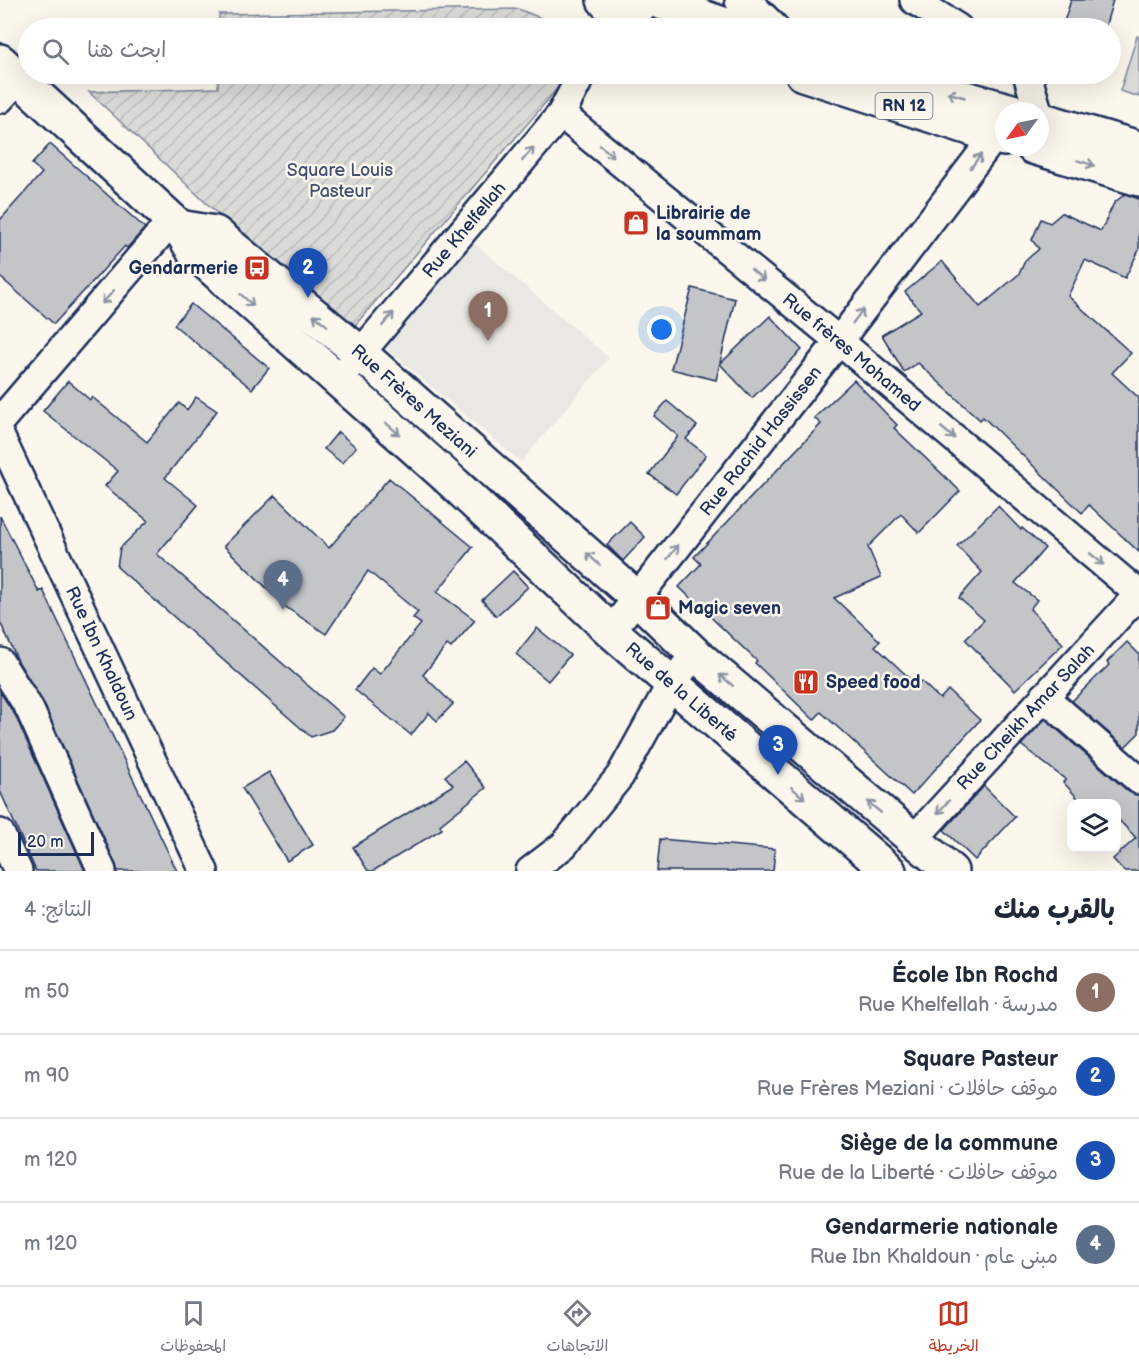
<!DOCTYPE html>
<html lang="ar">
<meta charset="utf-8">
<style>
:root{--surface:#fff;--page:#f2f2f3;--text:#1f2937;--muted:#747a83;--line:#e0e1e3;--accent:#c8321e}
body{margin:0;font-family:"Balsamiq Sans","Playpen Sans Arabic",sans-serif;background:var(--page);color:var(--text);direction:rtl}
.controls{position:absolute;right:18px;bottom:18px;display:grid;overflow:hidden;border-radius:12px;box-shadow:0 6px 24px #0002}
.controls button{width:54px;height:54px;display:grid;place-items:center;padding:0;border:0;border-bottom:2px solid var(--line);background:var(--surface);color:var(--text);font:30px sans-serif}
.compass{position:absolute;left:995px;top:102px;width:54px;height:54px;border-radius:50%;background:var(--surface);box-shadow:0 6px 24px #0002;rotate:237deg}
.scale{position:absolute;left:18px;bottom:15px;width:76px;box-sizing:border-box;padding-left:6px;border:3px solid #1b2f5e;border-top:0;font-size:16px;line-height:21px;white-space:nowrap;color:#1b2f5e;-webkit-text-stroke:4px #fbf7ec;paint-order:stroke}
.you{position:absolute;left:662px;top:330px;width:21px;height:21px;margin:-15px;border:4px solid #fff;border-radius:50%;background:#1a73e8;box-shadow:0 0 0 9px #1a73e833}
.badge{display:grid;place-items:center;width:39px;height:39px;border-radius:50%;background:var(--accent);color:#fff;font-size:20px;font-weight:700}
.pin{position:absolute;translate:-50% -50px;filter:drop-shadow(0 2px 3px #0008)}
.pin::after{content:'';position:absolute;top:32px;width:21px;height:18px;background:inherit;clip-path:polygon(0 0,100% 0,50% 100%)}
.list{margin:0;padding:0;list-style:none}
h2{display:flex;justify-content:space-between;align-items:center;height:78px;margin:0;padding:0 24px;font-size:26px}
h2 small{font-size:20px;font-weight:400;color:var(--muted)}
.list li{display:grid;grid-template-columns:39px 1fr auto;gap:18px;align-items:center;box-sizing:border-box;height:84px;padding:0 24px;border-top:2px solid var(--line)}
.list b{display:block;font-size:22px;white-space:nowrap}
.list p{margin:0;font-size:20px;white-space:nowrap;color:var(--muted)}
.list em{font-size:20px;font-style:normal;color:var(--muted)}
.icon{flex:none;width:33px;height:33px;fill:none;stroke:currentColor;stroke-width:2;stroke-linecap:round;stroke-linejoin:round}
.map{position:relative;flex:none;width:1139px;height:871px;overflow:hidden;direction:ltr}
.search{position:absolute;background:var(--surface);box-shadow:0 6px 24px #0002;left:18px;right:18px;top:18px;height:66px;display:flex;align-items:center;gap:15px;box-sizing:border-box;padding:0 21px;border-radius:33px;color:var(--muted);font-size:22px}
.sheet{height:414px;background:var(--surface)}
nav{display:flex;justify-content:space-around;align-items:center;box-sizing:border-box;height:84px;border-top:2px solid var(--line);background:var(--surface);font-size:16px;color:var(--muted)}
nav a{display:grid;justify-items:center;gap:3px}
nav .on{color:var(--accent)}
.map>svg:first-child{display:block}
.built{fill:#eae8e2}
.park{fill:#dadad7;stroke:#7a849a;stroke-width:1.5}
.garden{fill:url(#garden-furrows);stroke:#7a849a;stroke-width:1.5}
.building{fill:#c3c5c9;stroke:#1b2f5e;stroke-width:1.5}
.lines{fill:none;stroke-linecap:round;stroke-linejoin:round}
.minor-casing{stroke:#1b2f5e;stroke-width:32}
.major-casing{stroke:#1b2f5e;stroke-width:38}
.minor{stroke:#fbf7ec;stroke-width:27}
.major{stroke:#fbf7ec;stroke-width:33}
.oneway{stroke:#8b93a5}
.labels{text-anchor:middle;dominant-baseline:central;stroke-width:5;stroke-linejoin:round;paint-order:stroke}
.shield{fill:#fbf7ec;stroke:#5e6b89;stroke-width:1.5}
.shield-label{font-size:16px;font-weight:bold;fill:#1b2f5e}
.park-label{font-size:18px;fill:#415176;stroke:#fbf7ec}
.poi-label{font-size:18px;font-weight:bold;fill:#1b2f5e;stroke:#fbf7ec;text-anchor:start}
.street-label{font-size:18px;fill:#1b2f5e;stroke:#fbf7ec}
</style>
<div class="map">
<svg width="1139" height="871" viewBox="0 0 1139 871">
<defs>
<pattern id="garden-furrows" width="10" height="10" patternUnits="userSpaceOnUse" patternTransform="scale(1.5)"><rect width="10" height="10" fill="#dadad7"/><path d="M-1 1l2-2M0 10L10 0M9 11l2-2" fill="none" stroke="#babbbb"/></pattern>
</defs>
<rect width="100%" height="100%" fill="#fbf7ec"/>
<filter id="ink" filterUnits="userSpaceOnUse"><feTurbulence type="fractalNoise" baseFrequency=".0167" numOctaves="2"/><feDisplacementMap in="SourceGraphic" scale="12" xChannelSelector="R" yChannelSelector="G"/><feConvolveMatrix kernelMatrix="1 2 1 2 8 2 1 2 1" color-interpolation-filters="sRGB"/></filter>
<g filter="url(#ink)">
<path class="built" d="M466,236L609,358L521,462L388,350L387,332Z"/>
<path class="park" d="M1137,36L1139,37V97L1120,91Z"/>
<g class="garden">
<path d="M518,9L566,28H219V14Z"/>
<path d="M218,74H570L351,330L223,219L89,92L218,88Z"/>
</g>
<g class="building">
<path d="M1071,0H1113L1105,28H1062Z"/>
<path d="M50,144L145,228L127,248L125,246L54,324L0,277V220L42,173L32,164Z"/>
<path d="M1125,194L1139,199V250L1125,278L1085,260L1068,296L1131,353L1112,373L1139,398V552L1089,505L1082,513L983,417L980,420L918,363L904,372L882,335L921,311L905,292L942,261L980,307L1019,274L1025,261L1039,249L1032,240L1041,219L1050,223L1062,213L1101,231L1114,203Z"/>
<path d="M692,288L735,299L716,380L671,369Z"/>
<path d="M191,304L269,368L252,389L174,325Z"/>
<path d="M770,316L802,350L752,398L720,364Z"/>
<path d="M854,380L897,425L894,428L960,491L919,533L901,514L868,547L881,577L834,598L880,641L875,646L917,685L921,681L940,699L948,690L980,720L912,795L821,712L814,720L755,663L757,661L679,587L701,564L694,557L821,424L814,418Z"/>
<path d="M68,381L90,400L92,397L147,442L179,403L187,410L196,397L217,411L165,478L198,505L157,554L344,717L332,730L311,737L117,567L120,548L148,521L105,486L118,471L43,411Z"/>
<path d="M667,401L697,426L686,439L706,455L676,494L649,474L678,436L654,416Z"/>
<path d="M338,432L356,447L342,463L324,449Z"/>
<path d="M389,478L473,547L437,592L475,620L451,648L447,645L423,675L453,704L437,721L429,713L411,735L355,690L372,668L380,674L421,624L413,618L418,612L368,571L326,634L287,608L224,546L275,495L329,548Z"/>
<path d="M998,506L1021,530L1022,528L1045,548L1015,583L1037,600L1030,609L1063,644L1015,690L965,639L984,620L959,598L982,572L957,546Z"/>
<path d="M0,516L39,592L43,590L177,871H117L116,865L43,702L19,663L0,622Z"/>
<path d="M630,522L645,537L623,561L607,545Z"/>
<path d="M513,571L528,587L496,616L482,600Z"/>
<path d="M537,628L570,655L548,681L516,654Z"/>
<path d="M1127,642L1139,654V733L1125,747L1072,701L1109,665L1107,662Z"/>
<path d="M0,692L15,715L85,871H36L0,791Z"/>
<path d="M1045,719L1129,792L1139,795V871H1124L1113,859L1136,838L1116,817V804H1083L1063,782L1066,780L1021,745Z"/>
<path d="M464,761L486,788L440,825L442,829L373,871H368L353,847L453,785L445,776Z"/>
<path d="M269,772L313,845L287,861L242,788Z"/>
<path d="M984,786L1015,817L975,860L944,830Z"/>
<path d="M660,839L775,849L773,871H657Z"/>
</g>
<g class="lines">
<defs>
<g id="minor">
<path d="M914,0L958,28"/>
<path d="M1027,74L1038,111"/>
<path d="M0,99L18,79"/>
<path id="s1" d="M561,114L839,341L1139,594L913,840"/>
<path id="s2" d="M338,380L561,114L582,74"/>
<path d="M0,421L172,220"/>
<path id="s3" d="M0,436L204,871"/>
<path id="s4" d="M611,631L839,341L995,136"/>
<path d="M0,662L29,708L102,871"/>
<path d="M1044,697L1139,780"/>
<path d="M0,833L18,871"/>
<path d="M530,871L564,845L620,776L671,684L695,654"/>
</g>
<g id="major">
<path d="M604,0C615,15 635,16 646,0"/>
<path d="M654,0L734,28"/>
<path d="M742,0L771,28"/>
<path id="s5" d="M0,61L172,220L179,227L194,252L446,476L611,631L889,871"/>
<path d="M803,74L1004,139"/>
<path d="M879,74L1012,111"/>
<path d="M1040,119L1139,148"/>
<path d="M1033,147L1139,179"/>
<path id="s6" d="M179,227L215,233L360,353L637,598L695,654L951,871"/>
</g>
</defs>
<use href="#minor" class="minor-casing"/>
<use href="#major" class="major-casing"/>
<use href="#minor" class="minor"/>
<use href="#major" class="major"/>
</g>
<defs><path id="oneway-shaft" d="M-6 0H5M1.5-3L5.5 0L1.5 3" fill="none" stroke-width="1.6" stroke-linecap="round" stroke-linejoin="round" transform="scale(1.5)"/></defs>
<g class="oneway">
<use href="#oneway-shaft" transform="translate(956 95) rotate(-164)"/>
<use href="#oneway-shaft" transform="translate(607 151) rotate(39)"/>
<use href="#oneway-shaft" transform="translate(528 154) rotate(-50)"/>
<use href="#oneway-shaft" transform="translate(976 161) rotate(-53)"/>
<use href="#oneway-shaft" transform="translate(1086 163) rotate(17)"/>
<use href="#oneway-shaft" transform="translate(758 275) rotate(39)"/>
<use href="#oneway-shaft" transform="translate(108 297) rotate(131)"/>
<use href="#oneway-shaft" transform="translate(247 300) rotate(42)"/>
<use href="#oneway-shaft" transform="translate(858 316) rotate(-53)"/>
<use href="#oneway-shaft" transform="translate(388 319) rotate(-50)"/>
<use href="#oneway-shaft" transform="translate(320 320) rotate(-141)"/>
<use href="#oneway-shaft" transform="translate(393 429) rotate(41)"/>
<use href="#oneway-shaft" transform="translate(948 433) rotate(40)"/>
<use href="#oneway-shaft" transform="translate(673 552) rotate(-52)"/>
<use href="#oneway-shaft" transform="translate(593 559) rotate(-138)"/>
<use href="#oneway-shaft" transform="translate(1097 559) rotate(40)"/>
<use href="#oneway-shaft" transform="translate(726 680) rotate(-140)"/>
<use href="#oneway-shaft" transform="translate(798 793) rotate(41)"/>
<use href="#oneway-shaft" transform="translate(874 807) rotate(-140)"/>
<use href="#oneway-shaft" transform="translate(943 807) rotate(133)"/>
</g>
</g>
<defs>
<symbol id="shop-square" viewBox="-11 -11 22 22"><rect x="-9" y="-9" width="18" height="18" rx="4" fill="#c8321e" stroke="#fbf7ec"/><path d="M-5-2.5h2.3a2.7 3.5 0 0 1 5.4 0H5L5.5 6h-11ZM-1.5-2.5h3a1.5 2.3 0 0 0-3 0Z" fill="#fff"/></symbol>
<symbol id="bus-square" viewBox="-11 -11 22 22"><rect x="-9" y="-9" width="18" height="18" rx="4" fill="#c8321e" stroke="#fbf7ec"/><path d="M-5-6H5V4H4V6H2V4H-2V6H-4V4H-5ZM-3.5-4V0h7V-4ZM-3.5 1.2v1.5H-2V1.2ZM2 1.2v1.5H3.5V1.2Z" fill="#fff"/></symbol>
<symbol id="restaurant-square" viewBox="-11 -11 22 22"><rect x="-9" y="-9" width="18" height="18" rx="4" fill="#c8321e" stroke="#fbf7ec"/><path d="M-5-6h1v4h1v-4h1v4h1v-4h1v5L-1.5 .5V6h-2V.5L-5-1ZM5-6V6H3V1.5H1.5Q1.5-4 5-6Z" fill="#fff"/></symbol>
</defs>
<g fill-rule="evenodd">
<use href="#shop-square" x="621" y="208" width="30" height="30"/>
<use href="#bus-square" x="242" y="253" width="30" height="30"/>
<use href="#shop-square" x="643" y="593" width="30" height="30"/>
<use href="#restaurant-square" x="791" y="667" width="30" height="30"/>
</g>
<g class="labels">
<rect class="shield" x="875.5" y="93" width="57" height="26" rx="4.5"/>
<g class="shield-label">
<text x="904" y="106">RN 12</text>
</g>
<g class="park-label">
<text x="340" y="170">Square Louis<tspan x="340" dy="21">Pasteur</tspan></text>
</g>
<g class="poi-label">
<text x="656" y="213">Librairie de<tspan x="656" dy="21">la soummam</tspan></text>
<text x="238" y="268" text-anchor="end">Gendarmerie</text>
<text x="678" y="608">Magic seven</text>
<text x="826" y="682">Speed food</text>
</g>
<g class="street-label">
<text stroke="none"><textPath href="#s2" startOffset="196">Rue Khelfellah</textPath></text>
<text stroke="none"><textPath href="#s1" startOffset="376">Rue frères Mohamed</textPath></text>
<text stroke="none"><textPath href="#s6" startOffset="297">Rue Frères Meziani</textPath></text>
<text stroke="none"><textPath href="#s4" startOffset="242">Rue Rachid Hassissen</textPath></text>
<text stroke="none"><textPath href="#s3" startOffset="240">Rue Ibn Khaldoun</textPath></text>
<text stroke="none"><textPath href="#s5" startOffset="930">Rue de la Liberté</textPath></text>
<text transform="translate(1026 717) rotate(-47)">Rue Cheikh Amar Salah</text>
</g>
</g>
</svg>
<div class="controls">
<button><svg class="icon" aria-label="layers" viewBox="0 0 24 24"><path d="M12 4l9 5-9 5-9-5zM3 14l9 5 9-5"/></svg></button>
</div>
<svg class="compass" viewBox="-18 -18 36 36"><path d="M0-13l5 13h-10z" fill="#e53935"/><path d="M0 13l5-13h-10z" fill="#747a83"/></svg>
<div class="scale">20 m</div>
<div class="you"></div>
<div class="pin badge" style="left:488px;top:341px;background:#8d6e63">1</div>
<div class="pin badge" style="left:308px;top:298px;background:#1a4fb4">2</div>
<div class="pin badge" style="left:778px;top:775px;background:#1a4fb4">3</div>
<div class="pin badge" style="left:283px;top:610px;background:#5c6f8a">4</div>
<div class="search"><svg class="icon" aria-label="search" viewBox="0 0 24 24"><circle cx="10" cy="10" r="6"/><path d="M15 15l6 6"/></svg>ابحث هنا</div>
</div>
<section class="sheet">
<h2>بالقرب منك<small>النتائج: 4</small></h2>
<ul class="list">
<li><span class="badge" style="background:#8d6e63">1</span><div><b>École Ibn Rochd</b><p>مدرسة · Rue Khelfellah</p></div><em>50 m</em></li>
<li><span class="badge" style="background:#1a4fb4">2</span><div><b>Square Pasteur</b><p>موقف حافلات · Rue Frères Meziani</p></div><em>90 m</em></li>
<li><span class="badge" style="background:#1a4fb4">3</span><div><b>Siège de la commune</b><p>موقف حافلات · Rue de la Liberté</p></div><em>120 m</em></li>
<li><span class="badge" style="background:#5c6f8a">4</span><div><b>Gendarmerie nationale</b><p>مبنى عام · Rue Ibn Khaldoun</p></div><em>120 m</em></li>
</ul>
</section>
<nav>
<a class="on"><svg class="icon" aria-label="map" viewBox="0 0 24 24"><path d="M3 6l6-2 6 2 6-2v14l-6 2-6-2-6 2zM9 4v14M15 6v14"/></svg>الخريطة</a>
<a><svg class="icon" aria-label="directions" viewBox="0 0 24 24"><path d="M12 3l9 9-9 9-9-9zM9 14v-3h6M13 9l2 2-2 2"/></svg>الاتجاهات</a>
<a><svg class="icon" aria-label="saved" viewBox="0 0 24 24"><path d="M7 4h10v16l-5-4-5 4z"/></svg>المحفوظات</a>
</nav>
